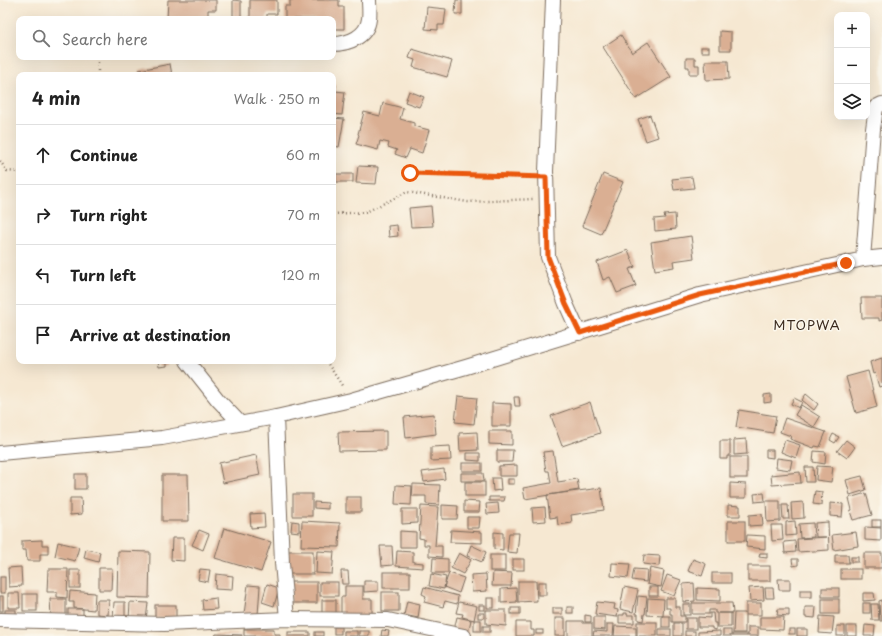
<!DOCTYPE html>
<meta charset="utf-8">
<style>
:root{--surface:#fff;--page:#f2f2f2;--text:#222;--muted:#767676;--line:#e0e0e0}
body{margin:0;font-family:"Playpen Sans",sans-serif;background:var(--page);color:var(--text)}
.controls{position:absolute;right:12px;top:12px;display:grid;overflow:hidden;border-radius:8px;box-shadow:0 4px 16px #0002}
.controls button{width:36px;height:36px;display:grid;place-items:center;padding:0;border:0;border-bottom:1px solid var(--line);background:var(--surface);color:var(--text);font:20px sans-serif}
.stop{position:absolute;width:12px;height:12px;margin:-9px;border:3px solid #ea580c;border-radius:50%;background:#fff}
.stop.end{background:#ea580c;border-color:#fff;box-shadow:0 1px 4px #0008}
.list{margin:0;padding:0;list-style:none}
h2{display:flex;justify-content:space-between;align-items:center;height:52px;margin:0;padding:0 16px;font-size:17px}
h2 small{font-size:13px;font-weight:400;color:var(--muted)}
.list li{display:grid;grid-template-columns:26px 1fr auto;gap:12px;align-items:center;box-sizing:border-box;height:60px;padding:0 16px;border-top:1px solid var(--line)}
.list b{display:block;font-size:15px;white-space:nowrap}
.list em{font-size:13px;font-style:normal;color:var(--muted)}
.icon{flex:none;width:22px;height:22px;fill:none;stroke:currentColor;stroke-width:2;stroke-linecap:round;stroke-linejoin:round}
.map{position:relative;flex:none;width:882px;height:636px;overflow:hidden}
.search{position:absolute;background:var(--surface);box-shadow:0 4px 16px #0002;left:16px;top:16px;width:320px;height:44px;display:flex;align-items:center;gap:10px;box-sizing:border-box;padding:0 14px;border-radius:8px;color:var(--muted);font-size:15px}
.panel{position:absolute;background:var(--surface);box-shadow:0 4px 16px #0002;left:16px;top:72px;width:320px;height:292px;border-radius:8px}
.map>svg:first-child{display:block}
.building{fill:#daaf93}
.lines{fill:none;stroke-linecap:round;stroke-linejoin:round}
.street-casing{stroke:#7c6c5d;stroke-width:16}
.path{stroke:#7c6c5d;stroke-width:2.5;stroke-dasharray:1 3;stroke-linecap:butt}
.street{stroke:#fff;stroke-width:14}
.route{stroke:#ea580c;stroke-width:5}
.labels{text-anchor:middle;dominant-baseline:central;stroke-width:3;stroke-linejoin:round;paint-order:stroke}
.quarter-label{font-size:13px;letter-spacing:1px;fill:#3b2a1e;stroke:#fbf7ec}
</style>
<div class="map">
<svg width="882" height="636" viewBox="0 0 882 636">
<rect width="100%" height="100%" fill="#fbf7ec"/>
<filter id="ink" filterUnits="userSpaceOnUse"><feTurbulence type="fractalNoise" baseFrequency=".025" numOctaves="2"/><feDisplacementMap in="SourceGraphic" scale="8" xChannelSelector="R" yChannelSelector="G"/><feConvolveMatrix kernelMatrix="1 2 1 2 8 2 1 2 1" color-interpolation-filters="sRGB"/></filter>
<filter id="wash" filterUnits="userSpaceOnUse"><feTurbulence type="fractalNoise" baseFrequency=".012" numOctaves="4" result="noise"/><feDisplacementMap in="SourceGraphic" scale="16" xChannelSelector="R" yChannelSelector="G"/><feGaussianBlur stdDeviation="0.9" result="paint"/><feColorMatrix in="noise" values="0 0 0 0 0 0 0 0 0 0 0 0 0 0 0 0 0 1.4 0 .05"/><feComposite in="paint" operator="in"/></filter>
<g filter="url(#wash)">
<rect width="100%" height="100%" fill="#f6e8d2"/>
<g id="blocks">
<g class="building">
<path d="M168,0H216V10H208V19H167Z"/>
<path d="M233,0L241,1V19H233Z"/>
<path d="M250,0H277V14H267V19H250Z"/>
<path d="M290,0H339V7H344V29H333V19H285V6H290Z"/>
<path d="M456,0H462V14H455Z"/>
<path d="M427,7L446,9L444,25H438V30L425,29Z"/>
<path d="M720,31L731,32V50H720Z"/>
<path d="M621,35L632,53L648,42L671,77L636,99L603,47Z"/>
<rect x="701" y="47" width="8" height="5"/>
<path d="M412,49L452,61L447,77L413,67L415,60L409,58Z"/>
<path d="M686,58H695V65H699V74H689V67H686Z"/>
<path d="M705,61H728L729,79L706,80Z"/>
<path d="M170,64L172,75H140L139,70Z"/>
<path d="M333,84L336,85L335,91L345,92L342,115L333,114Z"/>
<path d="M409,91L424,97L419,107L405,102Z"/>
<path d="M383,103L403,108L400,119L414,123V126L429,130L422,153L410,149L406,158L395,154L397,150L388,147L389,143L380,141L378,150L356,144L359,135L358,134L364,112L380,116Z"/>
<path d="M650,115L658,137L646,141L638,119Z"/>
<path d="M333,118L344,119L339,147L333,146Z"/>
<path d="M358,166L378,167L376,184L356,183Z"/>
<rect x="336" y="174" width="17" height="8"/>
<path d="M603,174L623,182L601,234L582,226Z"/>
<path d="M692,177L694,188L674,190L672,179Z"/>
<path d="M431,206L433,226L411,227L409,208Z"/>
<path d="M675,214L676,229L655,231L654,219L665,218L664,215Z"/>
<path d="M397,225L398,236L389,237L388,226Z"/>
<path d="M691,236L694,258L673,261L674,267L655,270L651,242Z"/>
<path d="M628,250L635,267L629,269L636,286L617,293L610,277L603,280L597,262Z"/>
<path d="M861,298H882V320L879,321V318H862Z"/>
<path d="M882,358V386L879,387L875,373L873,374L870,362Z"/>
<path d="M158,361H167V366L159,367Z"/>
<path d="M868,371L877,407L856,413L846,377Z"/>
<path d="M771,394V402L764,403V395Z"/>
<path d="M806,394L818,404L814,410L802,400Z"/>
<path d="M458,396L477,398L474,424L455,422Z"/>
<path d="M514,397H519L520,406H515Z"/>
<path d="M794,398L802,402L799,408L791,404Z"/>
<path d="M590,402L600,433L562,446L551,416Z"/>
<path d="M492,403L511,404V426H492Z"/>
<path d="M801,405L820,417L814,427L795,415Z"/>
<path d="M739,410L776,416L773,433L736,427Z"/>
<path d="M434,414L436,434L406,438L404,417Z"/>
<path d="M785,418L826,432L820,447L815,446L814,448L790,439L791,436L780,432Z"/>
<path d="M386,431V450L339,451L338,432Z"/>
<path d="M489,431H512V445L489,444Z"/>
<path d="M477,432L478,450L460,451L459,433Z"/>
<path d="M833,434L839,437L835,443L830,440Z"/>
<path d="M746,439L747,454L734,455V440Z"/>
<path d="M785,440L800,445L796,458L781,452Z"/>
<path d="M846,440L855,447L847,458L837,451Z"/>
<path d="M720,441H730V456H727V459H720Z"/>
<path d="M450,446L451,460L431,461V447Z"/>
<path d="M497,450H513L512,462H497Z"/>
<path d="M766,450H773V458L766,457Z"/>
<path d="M553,451L558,482L577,479L579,490L525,499L523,488L551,483L549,471H546L543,452Z"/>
<path d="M814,451L826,452L825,464L813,462Z"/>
<path d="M467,453H480V461L467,460Z"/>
<path d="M256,455L260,475L223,483L219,463Z"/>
<rect x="730" y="457" width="17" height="21"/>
<path d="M777,458L792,460L790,470L776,468Z"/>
<rect x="462" y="463" width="20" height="8"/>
<path d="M517,465V476H499V466Z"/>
<path d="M817,466L833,467L831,482L816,480Z"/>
<path d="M805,467H813L814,482H806Z"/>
<path d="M444,469L445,479L424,482L422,472Z"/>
<path d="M800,472L801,483L772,485L771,475Z"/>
<path d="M461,473H483L484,481H461Z"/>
<rect x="75" y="474" width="11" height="15"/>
<path d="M162,475H188L189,521H162Z"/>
<path d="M862,476L866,490L850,495L846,480Z"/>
<path d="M492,478H500L501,490L493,491Z"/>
<rect x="508" y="479" width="6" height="5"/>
<rect x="465" y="482" width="20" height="14"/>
<path d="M730,483L746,484V498H730Z"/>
<path d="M413,484L440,485L439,505L426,504V496H412Z"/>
<path d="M396,485L412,486L411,505L395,504Z"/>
<path d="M601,488L604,510L571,515L572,523L558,525L557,517L550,518L547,495Z"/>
<path d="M815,491L822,492L821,505L813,504Z"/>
<path d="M764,493L765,501L755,502L754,494Z"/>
<path d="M866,493L872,515L853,520L850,511L852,510L849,498Z"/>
<rect x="293" y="494" width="19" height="22"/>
<rect x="346" y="497" width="15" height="15"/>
<path d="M489,497H505L504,501H489Z"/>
<path d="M70,498H81L82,514L70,515Z"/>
<path d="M464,501L480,502L479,512H464Z"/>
<path d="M766,501H780V521L767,522Z"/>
<path d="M314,502L328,503V509L314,508Z"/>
<path d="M803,502L804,518L792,519L791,503Z"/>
<path d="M498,503L499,513L487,514L486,504Z"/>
<path d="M830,503L843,504L842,517L830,516Z"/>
<path d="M442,505L458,506L457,519H442Z"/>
<path d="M728,505L740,506V516H728Z"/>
<path d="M782,505H788L789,519H783Z"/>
<path d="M421,506L438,507L435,546H442V557L429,556V545H424V539L419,538Z"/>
<path d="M545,507L546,521L533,522L532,508Z"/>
<path d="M402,509H417V523L402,524Z"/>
<path d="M264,513L265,527L251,528L250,514Z"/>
<path d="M762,514L763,525L749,526V515Z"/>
<path d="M467,517H480L479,528H467Z"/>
<rect x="872" y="520" width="9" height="7"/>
<path d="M292,521L299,522V532L291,531Z"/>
<path d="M302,521L340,523L339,547L301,546Z"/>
<rect x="728" y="521" width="17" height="20"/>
<path d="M795,521L796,535L786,536V522Z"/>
<path d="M828,522L829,550L798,552L797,539L826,537H816L815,523Z"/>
<path d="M813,523L814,537L800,538L799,524Z"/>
<path d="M771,525H782L783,540L772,541Z"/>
<path d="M865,527L881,528V541L865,540Z"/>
<path d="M224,528L271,542L261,572L215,558Z"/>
<path d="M199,530L209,534L203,550L192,545Z"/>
<path d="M451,530L482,532V543L450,542Z"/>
<path d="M400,531L416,532V547H400Z"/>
<path d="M494,532L503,533V550L494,549Z"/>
<path d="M856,532L858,546L834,550L832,535Z"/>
<path d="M509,533H519L517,553L507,552Z"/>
<path d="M747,535L765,536V549L746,547Z"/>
<path d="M172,538H184V561L171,560Z"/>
<path d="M42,540V545H48V554H40V561H27L26,550H22V541Z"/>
<path d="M795,541L796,552L785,553L784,542Z"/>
<path d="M58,542L79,547L75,561L55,556Z"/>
<path d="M471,545L486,552L482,562L467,556Z"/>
<path d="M380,546H392L393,565L382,566Z"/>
<path d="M86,549L100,552L98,562L84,558Z"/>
<path d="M118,551L150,552L149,598L117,597Z"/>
<rect x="288" y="551" width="25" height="23"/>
<path d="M317,551L334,552L332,574L316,573Z"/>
<path d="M397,551L413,552V562L423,563V568L396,566Z"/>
<path d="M459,553L471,560L463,574L451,568Z"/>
<path d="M760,553H767V558L759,557Z"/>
<rect x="864" y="553" width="18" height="15"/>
<rect x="490" y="555" width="15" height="16"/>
<path d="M644,555L660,556L659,566L643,564Z"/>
<path d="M835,555H848L849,563H835Z"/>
<rect x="851" y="557" width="7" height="5"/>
<path d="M433,558L448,559V573H432Z"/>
<rect x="513" y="559" width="11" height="11"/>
<path d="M693,559L706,564L702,576L688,571Z"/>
<path d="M792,559H798V565L793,566Z"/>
<path d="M612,563L630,564L628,578L611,576Z"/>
<rect x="748" y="566" width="22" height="15"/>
<path d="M21,567L22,586L9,587L8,568Z"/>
<path d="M99,568H112L111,590H99Z"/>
<path d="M650,568L664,571L661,587L647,584Z"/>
<path d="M48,569H68L67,598L57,597V592H47Z"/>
<path d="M200,569L210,570L208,582L198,580Z"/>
<path d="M634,569L647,570L646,582L632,580Z"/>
<rect x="841" y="569" width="20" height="10"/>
<rect x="70" y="570" width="10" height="18"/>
<path d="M341,571H348L349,584H342Z"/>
<rect x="383" y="572" width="27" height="16"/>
<path d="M493,572L512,573L511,586H492Z"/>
<path d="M449,573L464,578L459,593L444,587Z"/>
<rect x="712" y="573" width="19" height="10"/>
<path d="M216,574L233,576L232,590L215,589Z"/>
<path d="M431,574L446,577L444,589L429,586Z"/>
<path d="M486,574L487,591L472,592L471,575Z"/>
<path d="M667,575L681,580L674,596L661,591Z"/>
<rect x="0" y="577" width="5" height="16"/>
<path d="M778,579H790V590H779Z"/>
<path d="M364,581H378V591L364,592Z"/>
<path d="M518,581H536L537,601L518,602Z"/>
<rect x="291" y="582" width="26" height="21"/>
<rect x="320" y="582" width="18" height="14"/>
<rect x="538" y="582" width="8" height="13"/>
<path d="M694,583L695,601L683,602V584Z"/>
<path d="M267,584L279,588L274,606L262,602Z"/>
<path d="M248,585L260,586L258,615L244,614Z"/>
<path d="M345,586H363V599H372V617H341V597H345Z"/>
<path d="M424,587L458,596L457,604L445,601L443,607L424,602L426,596L422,594Z"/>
<path d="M624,587L638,590L633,612L620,609Z"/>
<rect x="649" y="587" width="9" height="9"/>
<path d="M763,587L764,600L750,601L749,588Z"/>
<path d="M516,588L517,602L501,603V589Z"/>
<path d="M697,588L720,589V601L697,600Z"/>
<path d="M765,588H773L774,598H766Z"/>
<rect x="822" y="588" width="17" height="9"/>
<rect x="800" y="590" width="12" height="7"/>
<path d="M70,591L95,593L94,610L74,608V602H69Z"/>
<rect x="382" y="592" width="17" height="19"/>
<path d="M8,593H19L20,608H8Z"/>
<path d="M863,593H874L875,600L863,601Z"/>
<rect x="23" y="594" width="14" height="17"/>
<rect x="0" y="596" width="3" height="15"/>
<path d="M638,596L647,597L645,614H644L643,621L638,620V614H636Z"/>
<path d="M216,598L217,609L203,610L202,600Z"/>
<rect x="487" y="598" width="7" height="10"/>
<path d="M648,598L664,599L663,616L647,615Z"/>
<path d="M666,598H675V607H680V616H685V622H672V614H670V608H666Z"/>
<path d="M50,599H66V616H51Z"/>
<rect x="822" y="599" width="17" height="15"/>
<path d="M97,600H109L108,615L97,614Z"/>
<rect x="322" y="600" width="14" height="14"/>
<path d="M882,600V621H880L879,601Z"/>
<path d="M407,601L420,604L418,618L404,615Z"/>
<path d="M114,602H125V619H113Z"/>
<path d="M130,602L148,603L146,620L129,619Z"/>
<path d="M459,602L477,606L474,620L462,617L463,614L456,613Z"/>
<path d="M597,602L615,604L614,609L618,610L617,617L595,614Z"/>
<path d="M692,603H732L733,613H718H731V627H717V613H715V610H709V614H692Z"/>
<rect x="746" y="603" width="15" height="12"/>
<rect x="863" y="603" width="7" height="10"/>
<rect x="683" y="604" width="7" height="11"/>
<path d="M871,604H878L879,620H872Z"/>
<rect x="155" y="605" width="21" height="13"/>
<rect x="479" y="605" width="6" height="5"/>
<rect x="567" y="607" width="6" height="6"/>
<path d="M805,607H816L815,618L805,617Z"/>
<rect x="511" y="608" width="9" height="6"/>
<rect x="553" y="608" width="9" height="6"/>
<rect x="68" y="609" width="15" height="12"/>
<path d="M778,609H789V616L777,615Z"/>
<rect x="5" y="610" width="11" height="9"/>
<path d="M486,610H506V626L486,624Z"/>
<rect x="478" y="613" width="6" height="5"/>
<path d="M624,613H627V615H634V623H619V615H624Z"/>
<path d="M710,613H713L714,623H716V630L712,629V627H698V617L710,618Z"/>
<path d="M734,613H745V633H733Z"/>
<path d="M585,615L591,616V622H585Z"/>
<rect x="662" y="616" width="8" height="11"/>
<path d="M820,616L834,617L832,634L819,633Z"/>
<path d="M457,617L471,620L468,633L454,630Z"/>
<path d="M594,617H605V630L594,629Z"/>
<path d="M760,617H784L783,630L760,629Z"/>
<rect x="555" y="618" width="10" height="18"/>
<rect x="686" y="618" width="10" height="11"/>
<rect x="474" y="620" width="7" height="11"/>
<path d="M568,621H583V623H592V636H568Z"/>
<path d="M516,622H531V630H534V636H516Z"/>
<rect x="637" y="622" width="20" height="14"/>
<rect x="674" y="623" width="8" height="13"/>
<path d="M607,624H614L613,636H593L594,631L607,632Z"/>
<path d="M865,625L875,626L874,636H864Z"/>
<rect x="483" y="626" width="7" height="6"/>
<path d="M615,626L636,627V636H614Z"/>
<rect x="837" y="626" width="8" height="10"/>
<rect x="847" y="626" width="10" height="10"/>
<rect x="334" y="627" width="7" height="7"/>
<rect x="748" y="627" width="10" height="9"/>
<path d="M244,629H274V634H280V636H244Z"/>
<rect x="659" y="629" width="12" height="7"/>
<rect x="789" y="629" width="6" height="5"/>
<rect x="797" y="629" width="10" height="7"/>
<path d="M382,630L389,631L388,636H381Z"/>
<rect x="536" y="630" width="7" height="4"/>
<rect x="723" y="630" width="8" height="6"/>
<rect x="344" y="631" width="13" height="5"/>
<rect x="359" y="631" width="10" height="5"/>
<rect x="685" y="631" width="10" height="5"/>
<path d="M720,631V636H698V632Z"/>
<rect x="288" y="632" width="22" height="4"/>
<rect x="315" y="632" width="8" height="4"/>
<path d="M216,634L242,635V636H215Z"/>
<rect x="732" y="634" width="15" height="2"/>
</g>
</g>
</g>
<g filter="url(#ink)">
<use href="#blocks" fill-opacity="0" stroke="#7c6c5d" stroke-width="1"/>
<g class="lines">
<defs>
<g id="street">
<path d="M553,0L546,171L548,257L566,304L579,333"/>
<path d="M333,44C348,44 367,37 369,19C370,13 369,6 369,0"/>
<path d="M863,259L873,129L876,107L882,104"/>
<path d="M187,361L218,400L240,423"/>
<path d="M276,417L282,563L287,619"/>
<path d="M0,453L162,438L276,417L351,400L466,367L700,295L846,263L863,259L882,257"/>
<path d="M0,620L164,624L287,619L388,620L464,636"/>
</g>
</defs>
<use href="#street" class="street-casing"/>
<g class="path">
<path d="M98,75V57"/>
<path d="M0,161L7,171L19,172"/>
<path d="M410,173L532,177"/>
<path d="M333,214L366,212L407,192L468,202L533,199"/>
<path d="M326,361L343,387"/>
</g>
<use href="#street" class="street"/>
</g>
</g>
<g class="lines" filter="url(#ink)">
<path class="route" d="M410,173L546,177L548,257L566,304L580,333L700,295L846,263"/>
</g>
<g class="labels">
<g class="quarter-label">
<text x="807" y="324">MTOPWA</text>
</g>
</g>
</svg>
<div class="controls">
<button>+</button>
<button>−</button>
<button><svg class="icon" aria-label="layers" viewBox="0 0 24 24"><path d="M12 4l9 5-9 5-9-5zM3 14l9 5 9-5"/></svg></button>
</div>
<div class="stop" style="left:410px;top:173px"></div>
<div class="stop end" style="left:846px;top:263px"></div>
<div class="search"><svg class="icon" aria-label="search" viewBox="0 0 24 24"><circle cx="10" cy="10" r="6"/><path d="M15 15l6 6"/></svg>Search here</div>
<section class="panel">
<h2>4 min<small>Walk · 250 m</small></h2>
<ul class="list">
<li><svg class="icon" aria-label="ahead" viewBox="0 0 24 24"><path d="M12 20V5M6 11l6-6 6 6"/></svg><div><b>Continue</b></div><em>60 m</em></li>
<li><svg class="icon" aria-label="right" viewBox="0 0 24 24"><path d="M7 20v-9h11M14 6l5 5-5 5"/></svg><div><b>Turn right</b></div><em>70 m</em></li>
<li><svg class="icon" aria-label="left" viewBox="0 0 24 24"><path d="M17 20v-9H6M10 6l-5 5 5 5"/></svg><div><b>Turn left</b></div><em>120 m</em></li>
<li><svg class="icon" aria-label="arrive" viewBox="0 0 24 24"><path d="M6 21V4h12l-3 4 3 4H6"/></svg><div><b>Arrive at destination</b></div></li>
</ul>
</section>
</div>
